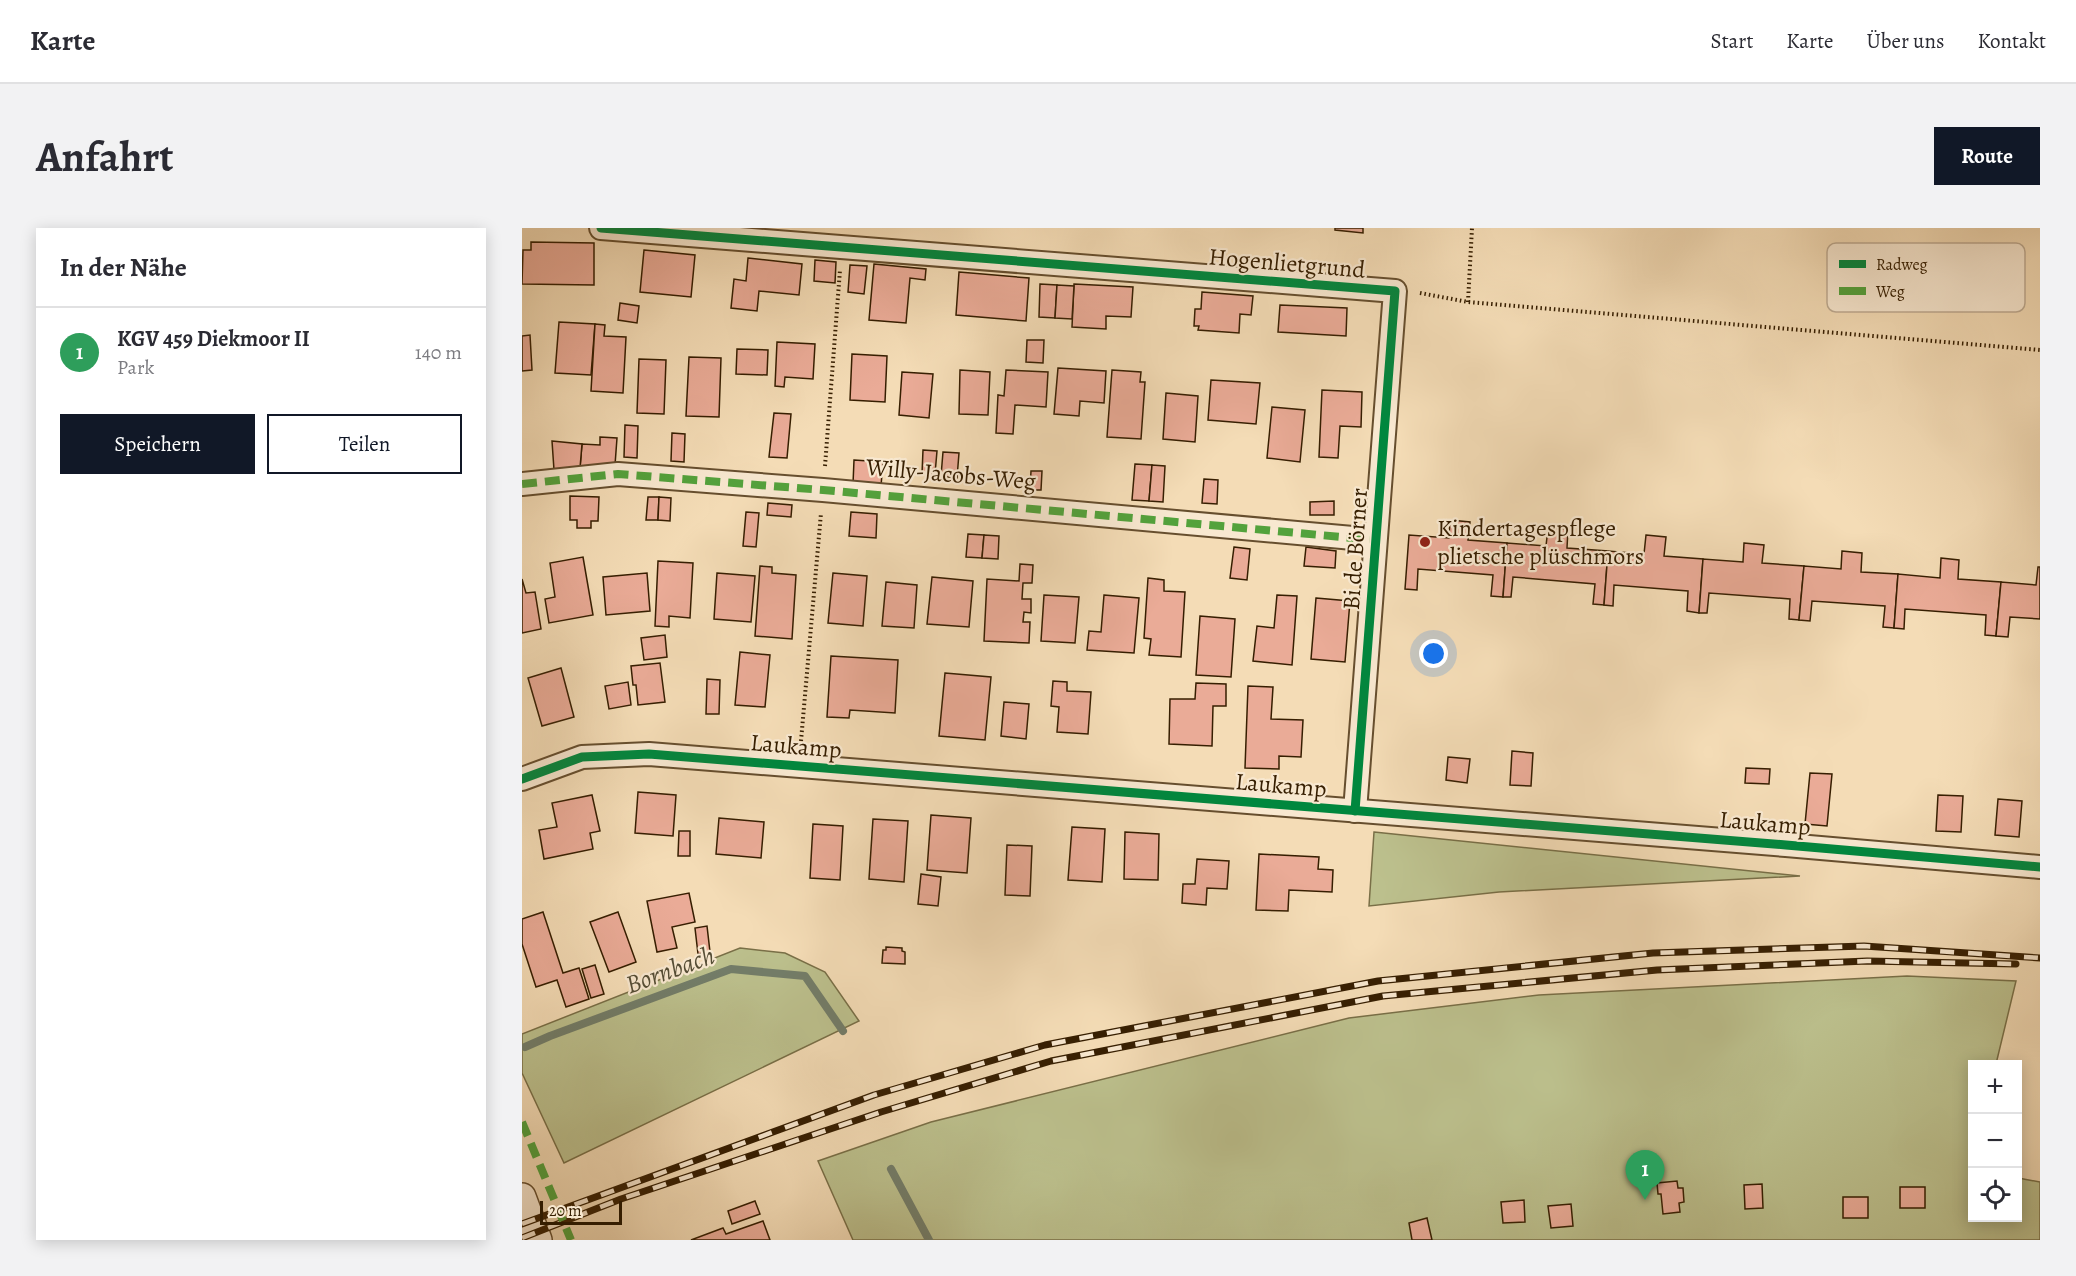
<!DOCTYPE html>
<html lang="de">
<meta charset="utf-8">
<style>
:root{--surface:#fff;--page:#f2f2f3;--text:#2b2b33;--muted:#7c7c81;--line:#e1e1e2;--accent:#111827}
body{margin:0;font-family:Alegreya,serif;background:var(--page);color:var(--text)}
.controls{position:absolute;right:18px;bottom:18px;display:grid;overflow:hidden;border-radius:0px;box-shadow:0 3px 15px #0003}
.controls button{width:54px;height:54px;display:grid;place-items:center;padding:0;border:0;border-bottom:2px solid var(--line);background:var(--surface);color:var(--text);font:30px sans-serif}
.scale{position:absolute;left:18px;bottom:15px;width:82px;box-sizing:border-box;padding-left:6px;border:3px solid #361e01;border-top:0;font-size:16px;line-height:21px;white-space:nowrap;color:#361e01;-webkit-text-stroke:4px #f8e8d0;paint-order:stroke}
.you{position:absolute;left:912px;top:426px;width:21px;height:21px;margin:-15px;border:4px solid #fff;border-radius:50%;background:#1a73e8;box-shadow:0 0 0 9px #1a73e833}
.badge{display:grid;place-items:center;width:39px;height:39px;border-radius:50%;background:var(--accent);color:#fff;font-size:20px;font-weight:700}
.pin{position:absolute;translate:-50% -50px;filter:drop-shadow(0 2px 3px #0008)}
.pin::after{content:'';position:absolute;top:32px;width:21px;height:18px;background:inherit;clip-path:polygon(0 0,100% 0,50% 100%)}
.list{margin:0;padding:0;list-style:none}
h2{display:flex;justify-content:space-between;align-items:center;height:78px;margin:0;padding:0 24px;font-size:26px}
h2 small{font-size:20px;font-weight:400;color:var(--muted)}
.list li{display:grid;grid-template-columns:39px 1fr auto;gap:18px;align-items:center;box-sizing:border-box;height:90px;padding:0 24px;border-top:2px solid var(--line)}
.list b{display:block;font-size:22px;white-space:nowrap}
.list p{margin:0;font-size:20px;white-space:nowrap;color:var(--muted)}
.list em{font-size:20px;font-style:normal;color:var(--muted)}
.actions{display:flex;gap:12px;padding:18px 24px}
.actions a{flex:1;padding:14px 0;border:2px solid var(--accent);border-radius:0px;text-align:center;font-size:21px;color:var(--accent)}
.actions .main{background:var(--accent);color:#fff}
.icon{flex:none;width:33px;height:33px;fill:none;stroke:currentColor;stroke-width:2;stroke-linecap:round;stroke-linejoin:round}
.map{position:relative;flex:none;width:1518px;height:1012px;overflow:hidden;border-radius:0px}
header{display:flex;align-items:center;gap:36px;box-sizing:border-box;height:84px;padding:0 30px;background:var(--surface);border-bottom:2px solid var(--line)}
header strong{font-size:28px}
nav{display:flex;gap:33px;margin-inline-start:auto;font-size:21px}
.intro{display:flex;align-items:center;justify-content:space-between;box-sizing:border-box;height:144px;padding:0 36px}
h1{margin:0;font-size:42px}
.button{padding:15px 27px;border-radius:0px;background:var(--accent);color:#fff;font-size:21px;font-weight:700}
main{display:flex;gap:36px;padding:0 36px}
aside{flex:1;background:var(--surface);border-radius:0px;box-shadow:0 3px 15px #0003}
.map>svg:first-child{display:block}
.green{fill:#bcc08d;stroke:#796f47;stroke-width:1.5}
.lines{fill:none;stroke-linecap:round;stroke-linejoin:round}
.stream{stroke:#737d69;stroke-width:8}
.building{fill:#eaab97;stroke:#361e01;stroke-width:1.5}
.minor-casing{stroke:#664e2e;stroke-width:26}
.tertiary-casing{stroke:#664e2e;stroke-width:30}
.path{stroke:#361e01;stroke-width:4;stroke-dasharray:1.5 3;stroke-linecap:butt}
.minor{stroke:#f8e8d0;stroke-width:22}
.tertiary{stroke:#f8e8d0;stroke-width:27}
.rail-casing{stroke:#361e01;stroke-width:7}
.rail{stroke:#f8e8d0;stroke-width:4.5;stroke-dasharray:14;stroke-linecap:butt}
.quiet{stroke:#53a23c;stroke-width:8;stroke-dasharray:15 8;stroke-linecap:butt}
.cycleway-casing{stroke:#f8e8d0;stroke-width:13}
.cycleway{stroke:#00873e;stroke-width:9}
.poi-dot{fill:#8f2418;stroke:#f8e8d0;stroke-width:2}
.labels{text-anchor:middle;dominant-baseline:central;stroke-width:4.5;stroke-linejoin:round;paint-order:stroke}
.street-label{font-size:24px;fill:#361e01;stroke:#f8e8d0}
.poi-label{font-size:24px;fill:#361e01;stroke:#f8e8d0;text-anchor:start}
.water-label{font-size:26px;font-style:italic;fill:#554d35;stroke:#f8e8d0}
.key{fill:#f8e8d0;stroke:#beab92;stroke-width:1.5}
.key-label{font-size:16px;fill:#361e01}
</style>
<header>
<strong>Karte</strong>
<nav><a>Start</a><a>Karte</a><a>Über uns</a><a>Kontakt</a></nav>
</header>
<div class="intro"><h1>Anfahrt</h1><a class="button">Route</a></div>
<main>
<aside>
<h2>In der Nähe<small></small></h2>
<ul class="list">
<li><span class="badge" style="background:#2e9e5b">1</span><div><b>KGV 459 Diekmoor II</b><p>Park</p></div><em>140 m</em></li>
</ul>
<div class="actions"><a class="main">Speichern</a><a>Teilen</a></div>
</aside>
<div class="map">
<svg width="1518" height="1012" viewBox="0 0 1518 1012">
<rect width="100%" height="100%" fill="#f4dcb6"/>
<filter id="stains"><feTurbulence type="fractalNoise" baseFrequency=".00333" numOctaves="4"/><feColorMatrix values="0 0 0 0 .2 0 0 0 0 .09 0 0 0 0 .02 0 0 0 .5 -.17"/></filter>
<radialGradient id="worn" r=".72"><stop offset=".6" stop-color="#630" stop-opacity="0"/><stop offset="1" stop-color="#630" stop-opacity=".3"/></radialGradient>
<g class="green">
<path d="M852,604L1278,648L977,664L847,678Z"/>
<path d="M218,720L263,725L303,744L337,793L42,935L0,845V806Z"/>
<path d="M1385,748L1494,753L1474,836H1450V990H1496V950L1518,954V1012H331L296,933L409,894L827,790L1017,767Z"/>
</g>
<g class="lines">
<g class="stream">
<path d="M3,819L28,808L209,741L283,748L321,803"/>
<path d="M369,941L407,1012"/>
</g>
</g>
<g class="building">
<path d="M813,0H841V5L813,2Z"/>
<path d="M9,14L72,15V57L0,56L1,22H9Z"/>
<path d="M122,22L173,27L169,69L118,64Z"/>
<path d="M226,30L280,36L277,67L237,63L235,83L209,80L212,51L224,53Z"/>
<path d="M293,32L314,34L313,55L292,53Z"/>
<path d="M352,36L404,41L403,52L388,50L384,95L347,92Z"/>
<path d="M328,37L345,38L342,66L326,64Z"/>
<path d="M437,44L507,50L504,93L434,87Z"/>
<path d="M518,56L535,57L533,90L517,89Z"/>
<path d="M552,56L611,59L609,89L584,88V101L550,99Z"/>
<path d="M535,57L552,58L550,91L533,90Z"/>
<path d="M680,64L731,68L729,87L718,86L717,105L676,102L677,98H672L673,81H679Z"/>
<path d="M98,75L117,78L115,95L96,92Z"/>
<path d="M758,77L825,80L824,108L756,104Z"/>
<path d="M37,94L73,96L69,147L33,145Z"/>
<path d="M73,96L83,97L82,108L104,109L101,165L69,163Z"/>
<path d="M8,107L10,142L0,143V108Z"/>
<path d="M505,112H522L521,135L504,134Z"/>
<path d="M255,114L293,116L291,151L263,149L262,159L253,158Z"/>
<path d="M215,121L246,122L245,147L214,146Z"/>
<path d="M330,126L365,128L363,174L328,172Z"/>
<path d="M167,129L199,130L197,189L164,188Z"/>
<path d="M117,131L144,132L142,186L115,185Z"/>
<path d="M536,140L584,143L582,175L558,173L557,188L532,186Z"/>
<path d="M438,142L468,144L466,187L437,186Z"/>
<path d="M484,142L526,144L524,179L493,177L491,206L474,205L476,167L482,168Z"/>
<path d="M590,142L619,144L618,154H623L619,211L585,209Z"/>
<path d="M380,144L411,146L407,190L377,187Z"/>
<path d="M689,152L738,155L734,196L686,192Z"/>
<path d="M800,162L840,164L839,199L818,198L816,230L797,229Z"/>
<path d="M644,165L676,168L673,214L641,211Z"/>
<path d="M750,179L783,182L778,234L745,230Z"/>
<path d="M252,185L269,186L265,230L247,229Z"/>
<path d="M103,197L116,198L115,230L102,229Z"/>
<path d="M150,205L163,206L162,234L149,233Z"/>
<path d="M78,209L95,210L93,237L58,240L60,216L78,217Z"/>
<path d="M30,213L60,216L58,240L32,242Z"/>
<path d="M401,222L415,223L413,246H400Z"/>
<path d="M421,224L437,225L435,250L419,248Z"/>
<path d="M332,232L361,234L359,258L331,256Z"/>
<path d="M613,236L630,237L627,273L610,272Z"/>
<path d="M630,237L643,238L641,274L627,273Z"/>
<path d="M509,243H520L519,262H508Z"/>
<path d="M682,251L696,252L695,276L680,275Z"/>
<path d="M48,268L77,269L76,293H69V300H55V292H48Z"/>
<path d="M126,269H137L136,292H124Z"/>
<path d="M137,269L149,270L148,293L136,292Z"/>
<path d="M812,273V287H788V274Z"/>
<path d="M246,275L270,277L269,289L245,287Z"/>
<path d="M224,284L237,285L234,319L221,318Z"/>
<path d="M329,284L355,286L354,310L327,308Z"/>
<path d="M928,292L948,294L946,312L985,315L981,369L969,368L971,347L896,341L895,362L883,361L887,307L927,310Z"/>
<path d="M1026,300L1046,301L1045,320L1086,323L1082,377L1071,376L1073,356L991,349L989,369H981L985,315L1024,318Z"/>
<path d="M446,306L462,307L460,330L444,329Z"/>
<path d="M462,307L477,308L476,331L460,330Z"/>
<path d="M1124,307L1144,309L1142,328L1181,331L1177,385L1165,383L1166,363L1092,357L1091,378L1082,377L1086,323L1122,326Z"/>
<path d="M1222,315L1242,317L1240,335L1282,338L1277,392L1267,391L1268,371L1187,365L1185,385H1177L1181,331L1221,334Z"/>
<path d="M712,319L728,321L725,352L708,350Z"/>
<path d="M784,319L814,323L813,340L782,338Z"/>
<path d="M1320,323L1340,325L1339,344L1376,346L1372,400L1361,399L1363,378L1290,373L1288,393L1277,392L1282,338L1319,341Z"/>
<path d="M61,329L71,387L27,395L23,371L33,369L28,335Z"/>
<path d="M1419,330L1437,332L1436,351L1479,354L1474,408L1463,407L1464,387L1383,381L1382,401L1372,400L1376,346L1418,350Z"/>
<path d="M136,333L171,335L168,390L147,388V399L133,398Z"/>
<path d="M498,336L511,337L510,355H501L500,371H509V385L502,384L501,394H508L507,415L462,413L465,351L497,353Z"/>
<path d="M238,338L250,339V345L274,347L270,411L233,408Z"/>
<path d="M1516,339H1518V391L1488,389L1486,409L1474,408L1479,354L1514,357Z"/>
<path d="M125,345L128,383L84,387L81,349Z"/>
<path d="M195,345L233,348L229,394L192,391Z"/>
<path d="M311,345L345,348L341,398L306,395Z"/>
<path d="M410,349L451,353L447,399L405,396Z"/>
<path d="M626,350L642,352V363L663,364L659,429L627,427L629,411L622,410Z"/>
<path d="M0,351L4,365L13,364L19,401L0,405Z"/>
<path d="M364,354L395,357L392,400L360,398Z"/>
<path d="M522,367L557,369L553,415L519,413Z"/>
<path d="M582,367L617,370L612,425L565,422L567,403L579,404Z"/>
<path d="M755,367L775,368L770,437L731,433L735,398L752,400Z"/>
<path d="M794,370L828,373L823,434L789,431Z"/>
<path d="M678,388L713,391L709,449L674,447Z"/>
<path d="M143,407L145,429L122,432L119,410Z"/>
<path d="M218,424L248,427L243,479L213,477Z"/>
<path d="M309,428L376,432L373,485L328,482L327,490L305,489Z"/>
<path d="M138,435L143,474L116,477L114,457H111L109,438Z"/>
<path d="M39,440L52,489L20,498L6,450Z"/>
<path d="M423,445L469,449L463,512L417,508Z"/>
<path d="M185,451L198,452L197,486H184Z"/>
<path d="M531,453L545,454V463L569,464L566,506L535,504L537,479L529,478Z"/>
<path d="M106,454L109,477L87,481L83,458Z"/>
<path d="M674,455L704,456V478H691L690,518L647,516L648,471H673Z"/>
<path d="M726,458L751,459L749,491L781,492L779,529L757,528V541L723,540Z"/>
<path d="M482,474L507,476L504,511L479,508Z"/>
<path d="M990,523L1011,525L1009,558L988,557Z"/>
<path d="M926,529L948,531L945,555L924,552Z"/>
<path d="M1224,540L1248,541L1247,556L1223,555Z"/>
<path d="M1288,545L1310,546L1305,598L1283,596Z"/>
<path d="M116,564L154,567L151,608L113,605Z"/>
<path d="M70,567L78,603L68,605L71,621L22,631L17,602L35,599L30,575Z"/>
<path d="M1416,567L1441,568L1439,604L1414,603Z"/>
<path d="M1476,571L1500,573L1497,609L1473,607Z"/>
<path d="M409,587L449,590L445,645L405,642Z"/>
<path d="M197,590L242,594L239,630L194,626Z"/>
<path d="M351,591L386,593L382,654L347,651Z"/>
<path d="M291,596L321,598L318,652L288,650Z"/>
<path d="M550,599L583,601L580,654L546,652Z"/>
<path d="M157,603H168V628H156Z"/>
<path d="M603,604L637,606L636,652L602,651Z"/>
<path d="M485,617L510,618L508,668L483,667Z"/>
<path d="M737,626L797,629L796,641L811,642L810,664L767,662L766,683L734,682Z"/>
<path d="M675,631L707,633L705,661L685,660L684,677L660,675L661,656H673Z"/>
<path d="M399,646L419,649L416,678L396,676Z"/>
<path d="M167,665L173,694L150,699L155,720L135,724L125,673Z"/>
<path d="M21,684L41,745L57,740L67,771L44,779L35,752L14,759L0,716V691Z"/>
<path d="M96,684L114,734L87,744L68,694Z"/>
<path d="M185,698L188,724L176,726L173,700Z"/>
<path d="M364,719L380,720V723L383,724V736L360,735L361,722H364Z"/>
<path d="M73,737L82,766L69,770L60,741Z"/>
<path d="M1155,953L1156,960H1161L1162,974L1157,975L1158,984L1141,986L1139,966H1136L1135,955Z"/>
<path d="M1240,956L1241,980L1223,981L1222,957Z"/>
<rect x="1378" y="959" width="25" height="21"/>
<rect x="1321" y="969" width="25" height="21"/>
<path d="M1002,972L1003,994L981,995L979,974Z"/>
<path d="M233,973L238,986L210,996L206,983Z"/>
<path d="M1049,976L1051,998L1029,1000L1026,978Z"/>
<path d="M905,990L910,1012H890L887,995Z"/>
<path d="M241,993L248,1012H169L201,1000L204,1006Z"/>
</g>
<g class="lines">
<defs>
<g id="minor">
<path d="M79,0L873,63L833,583"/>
<path d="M0,256L96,246L301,262L853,312"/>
<path d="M0,551L60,529L127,526L1264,617L1518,639"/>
</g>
<path id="tertiary" d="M0,969L16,1012"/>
</defs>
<use href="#minor" class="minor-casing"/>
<use href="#tertiary" class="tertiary-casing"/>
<g class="path">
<path d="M898,65L946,74L1518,122"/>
<path d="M946,74L950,0"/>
<path d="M303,238L318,42"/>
<path d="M279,513L299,285"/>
</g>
<use href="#minor" class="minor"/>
<use href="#tertiary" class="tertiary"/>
<defs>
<g id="rail">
<path d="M0,996L352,867L523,817L856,753L1131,725L1342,718L1518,730"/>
<path d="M0,1010L99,971L359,884L529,833L861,768L1135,742L1345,733L1494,736"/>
</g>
</defs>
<use href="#rail" class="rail-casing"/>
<use href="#rail" class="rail"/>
<g class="quiet">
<path d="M0,256L96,246L301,262L853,312"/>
<path d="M0,894L49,1012"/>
</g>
<defs>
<g id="cycleway">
<path d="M79,0L873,63L833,583"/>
<path d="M0,551L60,529L127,526L1264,617L1518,639"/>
</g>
</defs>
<use href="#cycleway" class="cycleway-casing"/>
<use href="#cycleway" class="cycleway"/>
</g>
<circle class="poi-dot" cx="903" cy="314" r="6"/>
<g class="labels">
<g class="street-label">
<text transform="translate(765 35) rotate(5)">Hogenlietgrund</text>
<text transform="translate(429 246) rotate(5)">Willy-Jacobs-Weg</text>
<text transform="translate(833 321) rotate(-86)">Bi de Börner</text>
<text transform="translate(274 518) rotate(5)">Laukamp</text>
<text transform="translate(759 557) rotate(5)">Laukamp</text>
<text transform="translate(1243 595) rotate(5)">Laukamp</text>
</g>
<g class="poi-label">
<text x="915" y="300">Kindertagespflege<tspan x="915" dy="28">plietsche plüschmors</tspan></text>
</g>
<g class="water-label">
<text transform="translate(148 742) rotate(-20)">Bornbach</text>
</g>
</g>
<rect x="1305" y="15" width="198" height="69" rx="9" class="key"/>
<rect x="1317" y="32" width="27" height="8" fill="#00873e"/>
<rect x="1317" y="59" width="27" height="8" fill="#53a23c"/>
<g class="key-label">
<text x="1354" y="42">Radweg</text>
<text x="1354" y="69">Weg</text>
</g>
<rect width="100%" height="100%" filter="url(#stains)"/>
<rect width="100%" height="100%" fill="url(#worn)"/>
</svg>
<div class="controls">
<button>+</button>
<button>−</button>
<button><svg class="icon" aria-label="locate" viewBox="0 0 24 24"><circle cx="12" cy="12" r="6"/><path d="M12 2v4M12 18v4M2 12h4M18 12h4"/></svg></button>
</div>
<div class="scale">20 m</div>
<div class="you"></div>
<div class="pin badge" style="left:1123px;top:972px;background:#2e9e5b">1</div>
</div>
</main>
